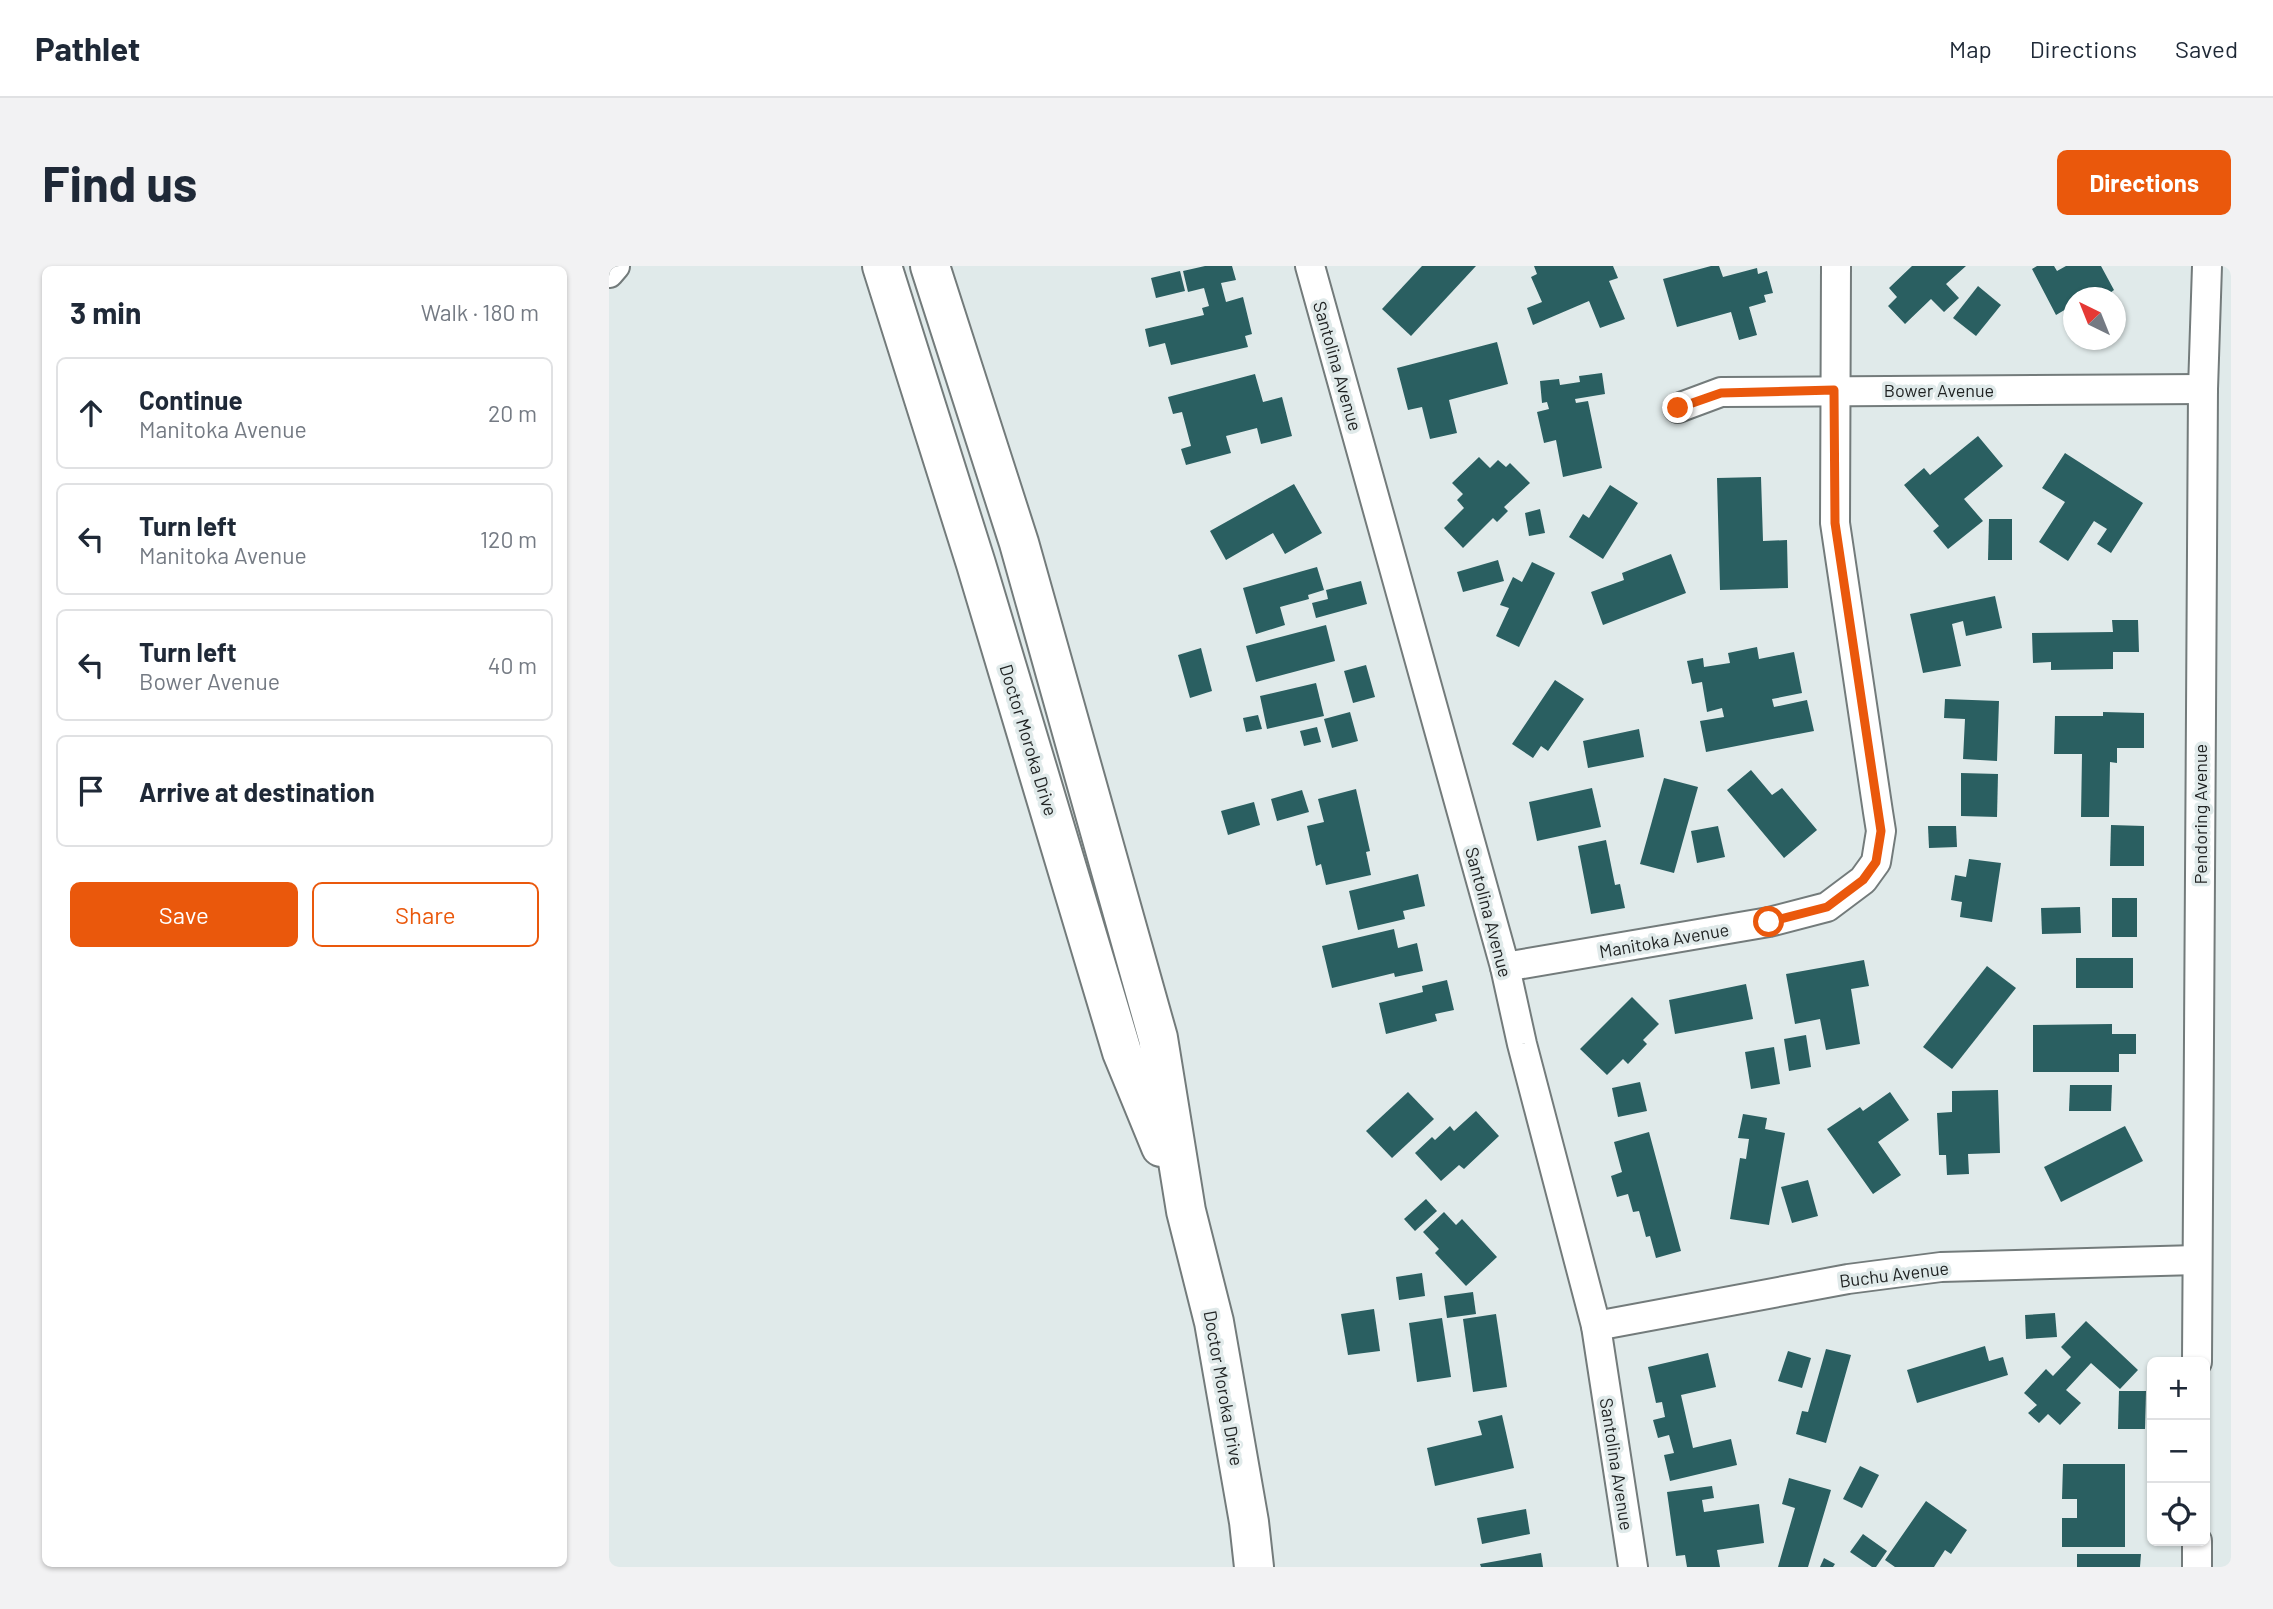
<!DOCTYPE html>
<meta charset="utf-8">
<style>
:root{--surface:#fff;--page:#f2f2f3;--text:#1f2937;--muted:#747a83;--line:#e0e1e3;--accent:#ea580c}
body{margin:0;font-family:Barlow,sans-serif;background:var(--page);color:var(--text)}
.controls{position:absolute;right:21px;bottom:21px;display:grid;overflow:hidden;border-radius:10px;box-shadow:0 2px 5px #0004}
.controls button{width:63px;height:63px;display:grid;place-items:center;padding:0;border:0;border-bottom:2px solid var(--line);background:var(--surface);color:var(--text);font:35px sans-serif}
.compass{position:absolute;left:1454px;top:21px;width:63px;height:63px;border-radius:50%;background:var(--surface);box-shadow:0 2px 5px #0004;rotate:317deg}
.stop{position:absolute;width:21px;height:21px;margin:-16px;border:5px solid #ea580c;border-radius:50%;background:#fff}
.stop.end{background:#ea580c;border-color:#fff;box-shadow:0 2px 7px #0008}
.list{margin:0;padding:0;list-style:none}
h2{display:flex;justify-content:space-between;align-items:center;height:91px;margin:0;padding:0 28px;font-size:30px}
h2 small{font-size:23px;font-weight:400;color:var(--muted)}
.list li{display:grid;grid-template-columns:46px 1fr auto;gap:21px;align-items:center;box-sizing:border-box;height:112px;margin:0 14px 14px;padding:0 14px;border:2px solid var(--line);border-radius:10px}
.list b{display:block;font-size:26px;white-space:nowrap}
.list p{margin:0;font-size:23px;white-space:nowrap;color:var(--muted)}
.list em{font-size:23px;font-style:normal;color:var(--muted)}
.actions{display:flex;gap:14px;padding:21px 28px}
.actions a{flex:1;padding:16px 0;border:2px solid var(--accent);border-radius:10px;text-align:center;font-size:24px;color:var(--accent)}
.actions .main{background:var(--accent);color:#fff}
.icon{flex:none;width:38px;height:38px;fill:none;stroke:currentColor;stroke-width:2;stroke-linecap:round;stroke-linejoin:round}
.map{position:relative;flex:none;width:1622px;height:1301px;overflow:hidden;border-radius:10px}
header{display:flex;align-items:center;gap:42px;box-sizing:border-box;height:98px;padding:0 35px;background:var(--surface);border-bottom:2px solid var(--line)}
header strong{font-size:33px}
nav{display:flex;gap:38px;margin-inline-start:auto;font-size:24px}
.intro{display:flex;align-items:center;justify-content:space-between;box-sizing:border-box;height:168px;padding:0 42px}
h1{margin:0;font-size:49px}
.button{padding:18px 32px;border-radius:10px;background:var(--accent);color:#fff;font-size:24px;font-weight:700}
main{display:flex;gap:42px;padding:0 42px}
aside{flex:1;background:var(--surface);border-radius:10px;box-shadow:0 2px 5px #0004}
.map>svg:first-child{display:block}
.building{fill:#2a5f61}
.lines{fill:none;stroke-linecap:round;stroke-linejoin:round}
.minor-casing{stroke:#737b7b;stroke-width:32}
.secondary-casing{stroke:#737b7b;stroke-width:42}
.minor{stroke:#fff;stroke-width:28}
.secondary{stroke:#fff;stroke-width:38}
.route{stroke:#ea580c;stroke-width:9}
.labels{text-anchor:middle;dominant-baseline:central;stroke-width:7;stroke-linejoin:round;paint-order:stroke}
.street-label{font-size:18px;fill:#202323;stroke:#e0eaea}
</style>
<header>
<strong>Pathlet</strong>
<nav><a>Map</a><a>Directions</a><a>Saved</a></nav>
</header>
<div class="intro"><h1>Find us</h1><a class="button">Directions</a></div>
<main>
<aside>
<h2>3 min<small>Walk · 180 m</small></h2>
<ul class="list">
<li><svg class="icon" aria-label="ahead" viewBox="0 0 24 24"><path d="M12 20V5M6 11l6-6 6 6"/></svg><div><b>Continue</b><p>Manitoka Avenue</p></div><em>20 m</em></li>
<li><svg class="icon" aria-label="left" viewBox="0 0 24 24"><path d="M17 20v-9H6M10 6l-5 5 5 5"/></svg><div><b>Turn left</b><p>Manitoka Avenue</p></div><em>120 m</em></li>
<li><svg class="icon" aria-label="left" viewBox="0 0 24 24"><path d="M17 20v-9H6M10 6l-5 5 5 5"/></svg><div><b>Turn left</b><p>Bower Avenue</p></div><em>40 m</em></li>
<li><svg class="icon" aria-label="arrive" viewBox="0 0 24 24"><path d="M6 21V4h12l-3 4 3 4H6"/></svg><div><b>Arrive at destination</b></div></li>
</ul>
<div class="actions"><a class="main">Save</a><a>Share</a></div>
</aside>
<div class="map">
<svg width="1622" height="1301" viewBox="0 0 1622 1301">
<rect width="100%" height="100%" fill="#e0eaea"/>
<g class="building">
<path d="M596,0H623L627,14L612,17L617,36L634,31L643,68L636,70L639,81L562,99L556,77L540,81L536,63L595,49L593,42L600,40L595,22L579,26L574,5Z"/>
<path d="M813,0H867L802,70L773,43Z"/>
<path d="M925,0H1004L1009,12L1000,15L1016,53L991,62L980,35L924,59L918,42L933,36L922,11L928,8Z"/>
<path d="M1102,0H1110L1114,11L1148,2L1149,8L1158,5L1164,27L1155,29L1157,36L1140,41L1148,69L1130,74L1122,46L1068,61L1054,13Z"/>
<path d="M1303,0H1357L1337,18L1350,32L1335,46L1322,33L1296,58L1279,40L1288,31L1280,22Z"/>
<path d="M1428,0H1445L1448,5L1457,0H1492L1505,24L1494,32H1464V39L1447,49L1423,3Z"/>
<path d="M571,5L576,25L547,32L542,12Z"/>
<path d="M1369,20L1392,39L1367,70L1344,52Z"/>
<path d="M888,76L899,118L840,134L848,167L821,173L813,141L799,144L788,102Z"/>
<path d="M993,107L996,128L966,133L967,137L979,135L993,202L954,211L947,174L935,177L928,146L940,143L938,136L933,137L931,115L950,113L951,119L971,116L970,110Z"/>
<path d="M646,108L654,136L673,131L683,170L652,178L648,162L617,170L622,187L577,199L572,183L582,180L573,146L564,148L559,131Z"/>
<path d="M1369,170L1394,200L1355,233L1374,255L1339,283L1324,265L1330,260L1295,219L1315,202L1321,209Z"/>
<path d="M1456,187L1534,237L1502,287L1488,278L1498,263L1485,255L1459,295L1430,276L1456,236L1433,222Z"/>
<path d="M870,191L881,202L889,194L897,201L901,197L921,217L895,241L899,245L888,256L884,252L854,282L835,262L855,242L848,234L854,228L843,217Z"/>
<path d="M1152,211L1154,275L1178,274L1179,322L1111,324L1108,212Z"/>
<path d="M685,218L713,267L676,288L664,267L617,294L601,265Z"/>
<path d="M1001,219L1029,237L994,293L960,271L974,248L980,252Z"/>
<path d="M931,243L936,267L920,270L916,247Z"/>
<path d="M1380,253H1403V294H1379Z"/>
<path d="M1062,288L1077,327L994,359L982,326L1015,314L1013,307Z"/>
<path d="M889,294L895,315L854,326L848,306Z"/>
<path d="M923,296L946,307L910,381L887,370L900,342L891,339L904,311L913,316Z"/>
<path d="M708,301L715,324L699,329L700,333L671,341L676,359L647,368L634,322Z"/>
<path d="M752,315L758,338L707,352L703,337L719,333L717,324Z"/>
<path d="M1386,330L1393,362L1357,370L1354,355L1343,358L1352,400L1314,407L1301,348Z"/>
<path d="M1503,354H1529L1530,386H1504V403L1442,404V396L1424,397L1423,367L1504,366Z"/>
<path d="M717,359L726,395L647,416L637,380Z"/>
<path d="M1148,381L1150,393L1185,386L1193,427L1163,433L1165,441L1198,434L1205,465L1097,486L1091,455L1115,451L1113,442L1098,446L1093,416L1083,418L1078,395L1094,392L1095,401L1121,397L1119,387Z"/>
<path d="M592,382L603,425L581,432L569,389Z"/>
<path d="M757,399L766,431L744,437L735,405Z"/>
<path d="M946,414L975,433L939,485L932,480L924,492L903,478Z"/>
<path d="M707,417L715,450L658,463L651,430Z"/>
<path d="M1336,433L1390,435L1388,495L1354,493L1356,453L1335,452Z"/>
<path d="M741,446L749,475L723,482L715,453Z"/>
<path d="M1494,446L1535,447V482H1508V497L1501,496L1500,551H1472L1473,488H1445L1446,450H1494Z"/>
<path d="M649,449L653,463L637,466L634,452Z"/>
<path d="M708,461L712,476L695,480L691,465Z"/>
<path d="M1030,463L1035,491L979,502L974,475Z"/>
<path d="M1142,504L1163,529L1173,522L1208,564L1175,592L1118,524Z"/>
<path d="M1352,507L1389,508L1388,551L1352,550Z"/>
<path d="M1055,512L1089,521L1065,607L1031,598Z"/>
<path d="M983,522L992,561L928,575L920,536Z"/>
<path d="M747,523L761,585L757,586L762,609L717,619L712,598L707,600L698,560L715,556L709,533Z"/>
<path d="M693,524L700,546L668,555L662,533Z"/>
<path d="M645,536L651,559L619,569L612,545Z"/>
<path d="M1502,559L1535,560V600H1501Z"/>
<path d="M1109,560L1116,591L1088,597L1082,565Z"/>
<path d="M1319,560H1347L1348,581L1320,582Z"/>
<path d="M997,574L1006,619L1011,618L1016,642L982,648L969,580Z"/>
<path d="M1360,593L1392,597L1383,656L1351,651L1353,636L1342,634L1346,609L1357,611Z"/>
<path d="M809,608L816,640L794,645L796,653L749,664L740,625Z"/>
<rect x="1503" y="632" width="25" height="39"/>
<path d="M1471,641L1472,667L1433,668L1432,642Z"/>
<path d="M785,663L789,682L808,677L814,705L786,711L785,707L723,722L713,680Z"/>
<rect x="1467" y="692" width="57" height="30"/>
<path d="M1255,694L1260,720L1242,723L1251,778L1217,784L1211,753L1186,758L1177,708Z"/>
<path d="M1378,700L1407,722L1343,803L1314,781Z"/>
<path d="M838,714L845,744L826,748L828,755L777,768L770,737L814,726L813,720Z"/>
<path d="M1137,718L1144,753L1066,768L1060,734Z"/>
<path d="M1023,731L1050,758L1034,774L1038,778L1019,798L1014,793L998,809L971,783Z"/>
<path d="M1503,758V768H1527V788H1510V806H1424V759Z"/>
<path d="M1197,769L1202,801L1180,805L1175,773Z"/>
<path d="M1165,781L1171,818L1142,823L1136,786Z"/>
<path d="M1031,816L1038,845L1009,851L1003,822Z"/>
<path d="M1461,819H1503L1502,845H1460Z"/>
<path d="M1389,824L1391,887L1359,888L1360,908L1338,909L1337,889H1330L1328,847L1343,846V825Z"/>
<path d="M799,826L825,853L783,892L757,865Z"/>
<path d="M1281,826L1300,854L1269,876L1292,909L1264,928L1218,863L1251,841L1254,845Z"/>
<path d="M867,845L890,870L855,903L850,899L832,915L806,887L823,871L826,874L841,860L845,865Z"/>
<path d="M1134,848L1158,852L1156,863L1176,867L1160,959L1121,953L1131,892L1137,893L1140,873L1129,872Z"/>
<path d="M1516,860L1534,895L1452,936L1435,901Z"/>
<path d="M1040,866L1072,985L1047,992L1041,970L1037,971L1030,945L1024,946L1019,928L1008,931L1002,910L1013,906L1005,876Z"/>
<path d="M1199,914L1209,950L1183,957L1172,921Z"/>
<path d="M817,933L828,945L806,965L795,953Z"/>
<path d="M835,946L847,959L853,953L888,991L857,1020L826,987L830,983L814,966Z"/>
<path d="M813,1007L816,1030L790,1034L787,1011Z"/>
<path d="M864,1026L867,1048L838,1052L835,1030Z"/>
<path d="M765,1043L771,1085L739,1089L732,1048Z"/>
<path d="M1446,1047L1448,1071L1417,1073L1416,1049Z"/>
<path d="M887,1048L898,1121L864,1126L854,1053Z"/>
<path d="M833,1052L842,1111L808,1116L800,1057Z"/>
<path d="M1477,1055L1529,1104L1511,1123L1482,1097L1457,1124L1472,1137L1451,1159L1439,1148L1430,1157L1419,1147L1428,1139L1415,1127L1437,1103L1444,1110L1462,1091L1452,1081Z"/>
<path d="M1376,1080L1380,1095L1394,1091L1399,1109L1308,1137L1298,1104Z"/>
<path d="M1217,1083L1242,1089L1217,1177L1187,1168L1193,1145L1199,1146Z"/>
<path d="M1179,1085L1202,1092L1193,1122L1169,1115Z"/>
<path d="M1099,1087L1107,1121L1072,1129L1084,1182L1122,1173L1128,1199L1061,1215L1055,1189L1065,1187L1060,1169L1049,1172L1044,1154L1056,1151L1053,1136L1047,1137L1039,1101Z"/>
<path d="M1510,1125H1537L1536,1163H1509Z"/>
<path d="M893,1149L905,1202L826,1220L818,1182L873,1169L869,1155Z"/>
<path d="M1454,1198H1516V1281H1453V1252H1468V1233H1453Z"/>
<path d="M1251,1200L1270,1209L1253,1242L1234,1233Z"/>
<path d="M1180,1212L1222,1224L1199,1301H1169L1186,1242L1173,1238Z"/>
<path d="M1103,1220L1105,1232L1093,1234L1095,1246L1150,1238L1155,1277L1108,1284L1111,1301H1078L1076,1289L1067,1290L1058,1226Z"/>
<path d="M1317,1235L1358,1264L1342,1288L1336,1284L1325,1301H1286L1276,1294Z"/>
<path d="M917,1243L921,1268L873,1278L868,1252Z"/>
<path d="M1254,1268L1278,1285L1267,1301H1263L1241,1286Z"/>
<path d="M932,1287L934,1301H872L871,1298Z"/>
<path d="M1468,1288H1532L1531,1301H1468Z"/>
<path d="M1215,1292L1226,1298L1224,1301H1211Z"/>
</g>
<g class="lines">
<defs>
<g id="minor">
<path d="M701,0L896,701L913,778L987,1060L1024,1301"/>
<path d="M0,7L6,0"/>
<path d="M1069,142L1112,126L1594,123"/>
<path d="M896,701L1160,656L1218,641L1254,614L1267,596L1272,565L1269,546L1226,257L1227,0"/>
<path d="M987,1060L1239,1013L1332,1001L1588,994"/>
<path d="M1588,1096L1594,123L1598,0"/>
<path d="M1588,1275V1301"/>
</g>
<g id="secondary">
<path d="M273,0L367,298L513,786L552,881"/>
<path d="M321,0L410,277L549,772L577,945L605,1056L640,1256L645,1301"/>
</g>
</defs>
<use href="#minor" class="minor-casing"/>
<use href="#secondary" class="secondary-casing"/>
<use href="#minor" class="minor"/>
<use href="#secondary" class="secondary"/>
</g>
<g class="lines">
<path class="route" d="M1069,142L1112,127L1225,124L1226,257L1272,565L1267,596L1254,614L1218,641L1160,656"/>
</g>
<g class="labels">
<g class="street-label">
<text transform="translate(729 100) rotate(74)">Santolina Avenue</text>
<text x="1330" y="124">Bower Avenue</text>
<text transform="translate(420 474) rotate(73)">Doctor Moroka Drive</text>
<text transform="translate(1591 548) rotate(-90)">Pendoring Avenue</text>
<text transform="translate(880 646) rotate(75)">Santolina Avenue</text>
<text transform="translate(1055 674) rotate(-10)">Manitoka Avenue</text>
<text transform="translate(1285 1008) rotate(-7)">Buchu Avenue</text>
<text transform="translate(615 1122) rotate(80)">Doctor Moroka Drive</text>
<text transform="translate(1008 1198) rotate(81)">Santolina Avenue</text>
</g>
</g>
</svg>
<div class="controls">
<button>+</button>
<button>−</button>
<button><svg class="icon" aria-label="locate" viewBox="0 0 24 24"><circle cx="12" cy="12" r="6"/><path d="M12 2v4M12 18v4M2 12h4M18 12h4"/></svg></button>
</div>
<svg class="compass" viewBox="-18 -18 36 36"><path d="M0-13l5 13h-10z" fill="#e53935"/><path d="M0 13l5-13h-10z" fill="#747a83"/></svg>
<div class="stop" style="left:1160px;top:656px"></div>
<div class="stop end" style="left:1069px;top:142px"></div>
</div>
</main>
